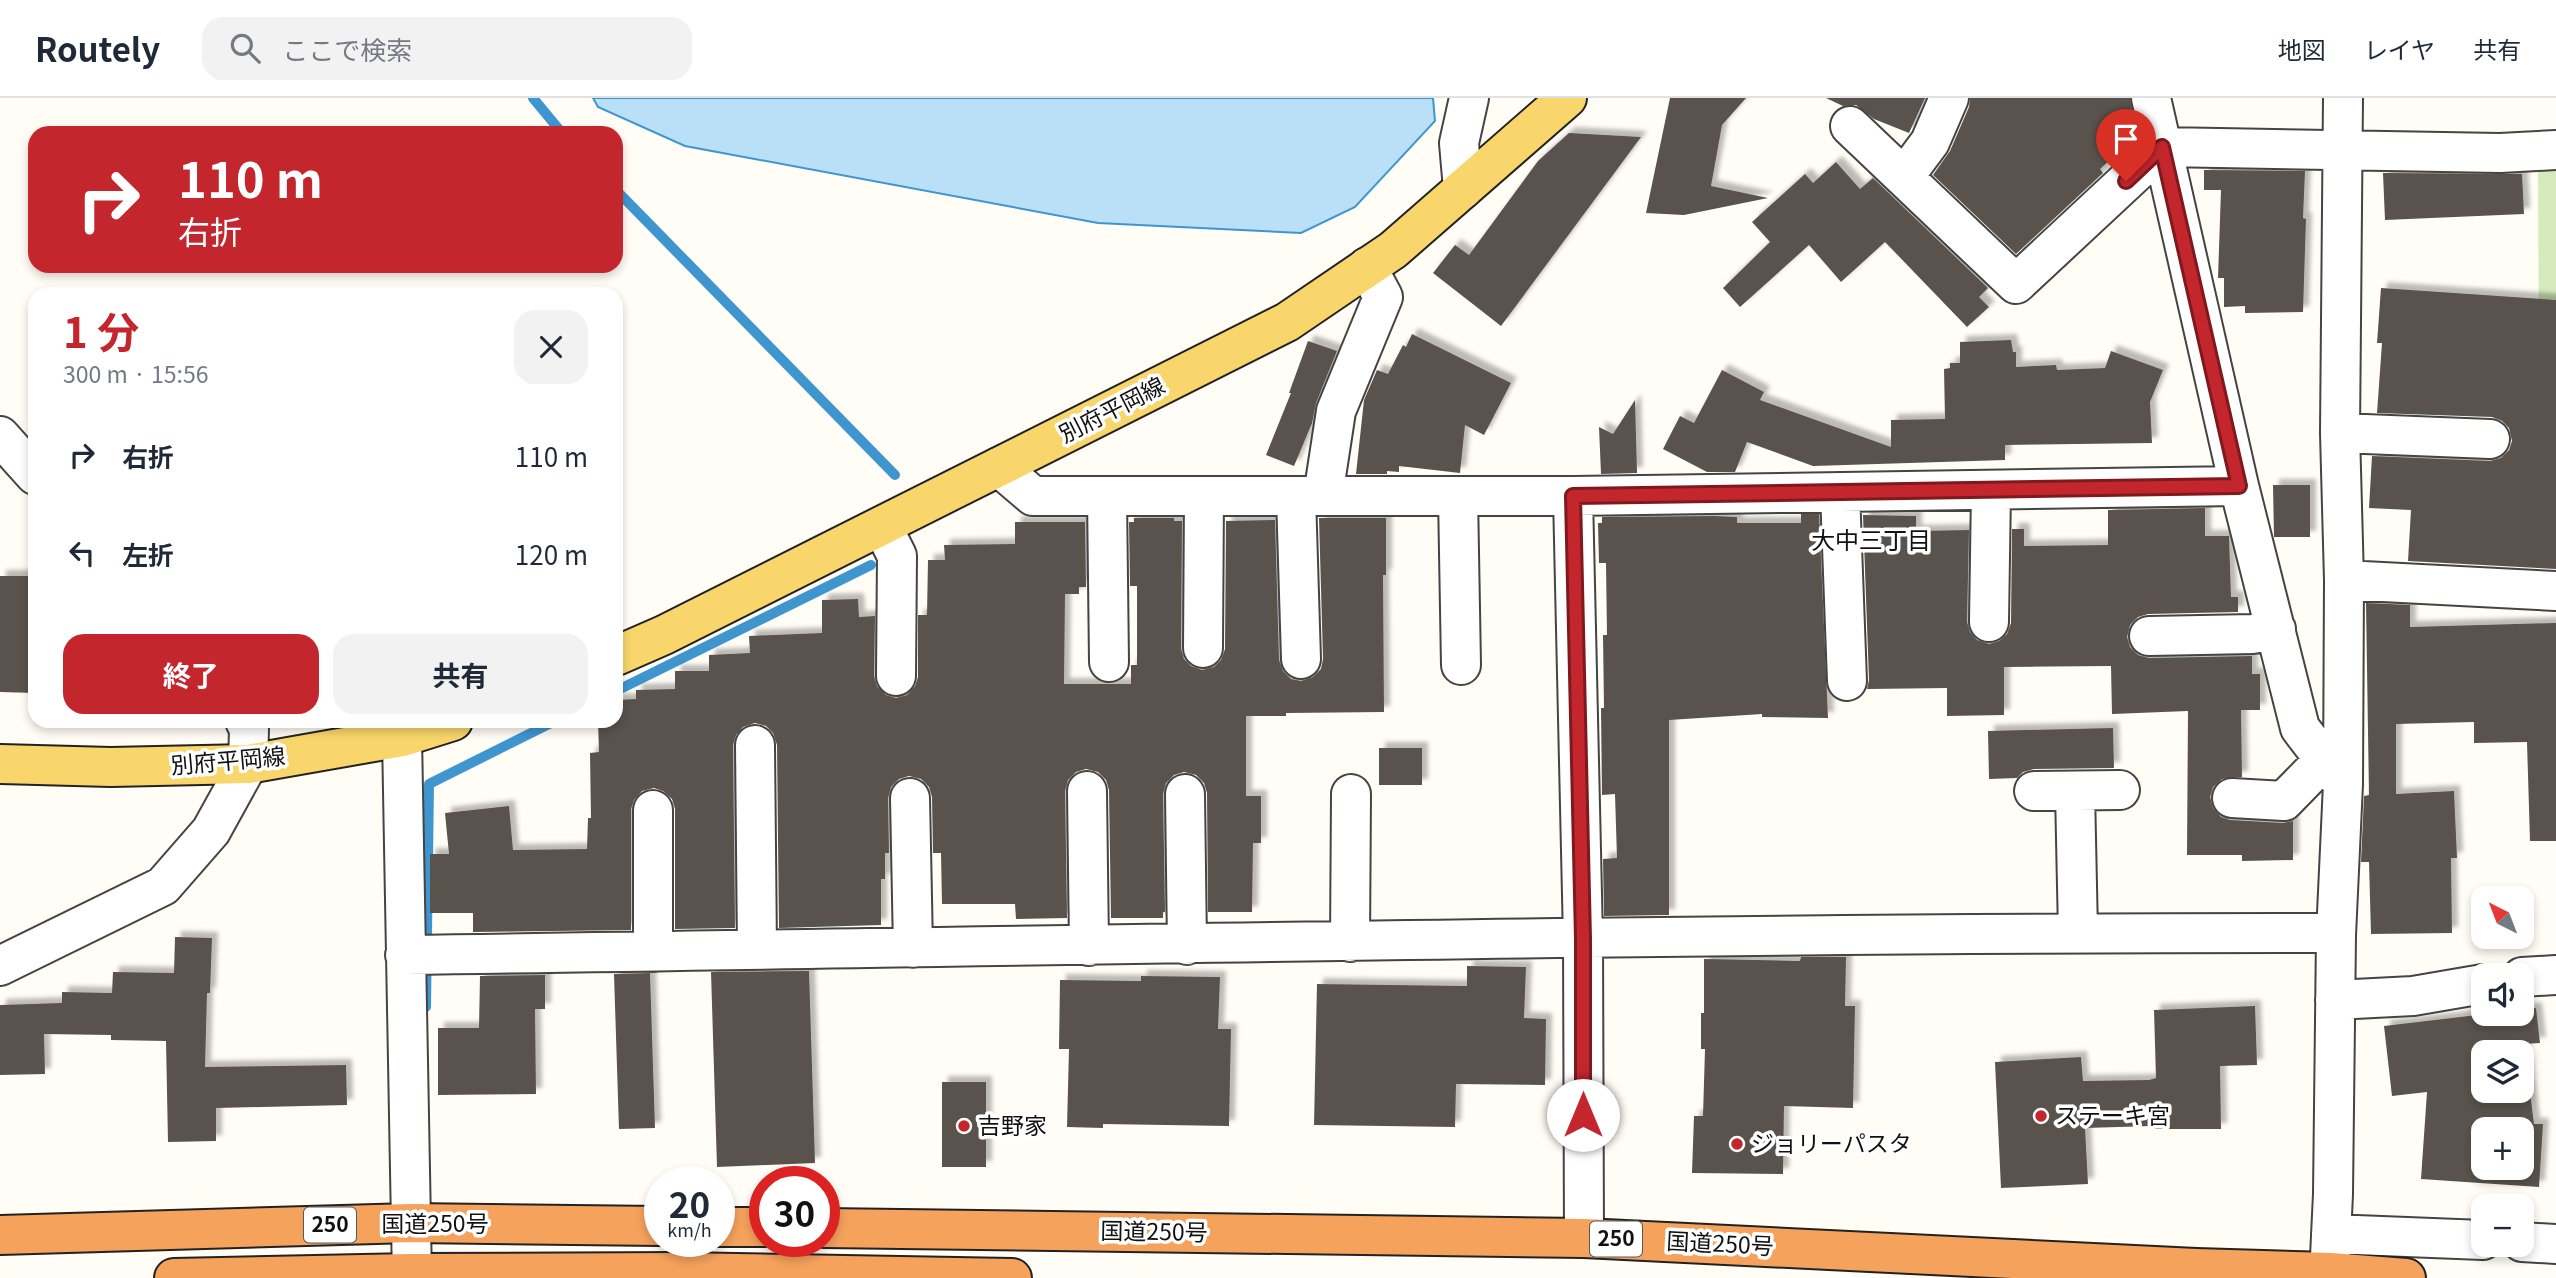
<!DOCTYPE html>
<html lang="ja">
<meta charset="utf-8">
<style>
:root{--surface:#fff;--page:#f2f2f3;--text:#1f2937;--muted:#747a83;--line:#e0e1e3;--accent:#c4262e}
body{margin:0;font-family:Georgia,"Noto Sans JP",serif;background:var(--page);color:var(--text);height:100vh;display:flex;flex-direction:column;font-size:26px;white-space:nowrap}
*{box-sizing:border-box;margin:0}
p{font-size:23px;color:var(--muted)}
.icon{flex:none;width:38px;height:38px;fill:none;stroke:currentColor;stroke-width:2;stroke-linecap:round;stroke-linejoin:round}
.map{position:relative;flex:1;overflow:hidden}
.drawer{position:absolute;left:28px;top:189px;width:595px;height:441px;display:flex;flex-direction:column;background:var(--surface);border-radius:21px;box-shadow:0 4px 10px #0003}
.drawer>*{flex:none}
.guide{position:absolute;left:28px;top:28px;width:595px;height:147px;border-radius:21px;box-shadow:0 4px 10px #0003;background:#c4262e;color:#fff;overflow:hidden}
.needle{width:46px;rotate:318deg}
.controls{position:absolute;left:2471px;top:788px;display:grid;gap:14px}
.controls a{display:grid;place-items:center;width:63px;height:63px;border-radius:14px;background:var(--surface);box-shadow:0 4px 10px #0003;font-size:35px}
.speed{position:absolute;left:644px;top:1068px;display:flex;gap:14px;font-size:35px;font-weight:700;text-align:center}
.speed>*{display:grid;place-content:center;width:91px;height:91px;border-radius:50%;background:var(--surface);box-shadow:0 4px 10px #0003;line-height:1}
.speed small{font-size:18px;font-weight:400}
.speed .limit{border:10px solid #d22;background:#fff;color:#111}
.pin{position:absolute;display:grid;place-items:center;width:60px;height:60px;color:#fff;margin:-72px -30px;border-radius:50% 50% 50% 0;rotate:-45deg;box-shadow:0 0 7px #0007}
.pin .icon{rotate:45deg}
.me{position:absolute;width:77px;margin:-38px;rotate:0deg;stroke-linejoin:round;filter:drop-shadow(0 0 5px #0008)}
.turn{display:flex;align-items:center;gap:24px;height:147px;padding:0 35px;font-size:32px}
.turn .icon{width:91px;height:91px;stroke-width:2.5}
.turn b{display:block;font-size:49px;line-height:60px}
.round{display:grid;place-items:center;flex:none;width:74px;height:74px;border-radius:21px;background:var(--page)}
.head{display:flex;align-items:center;justify-content:space-between;height:119px;padding:0 35px}
h1{font-size:42px;font-weight:700;line-height:52px;color:var(--accent)}
.cta{display:flex;gap:14px;margin-top:auto;padding:14px 35px}
.cta a{flex:1;height:80px;border-radius:21px;background:var(--accent);color:#fff;font-size:28px;font-weight:700;line-height:80px;text-align:center}
.cta a+a{background:var(--page);color:var(--text)}
ul{padding:0;list-style:none}
li{display:flex;align-items:center;gap:21px;height:98px;padding:0 35px}
li div{flex:1}
li b{display:block;font-size:26px}
li em{font-style:normal}
header{display:flex;align-items:center;gap:42px;box-sizing:border-box;height:98px;padding:0 35px;background:var(--surface);border-bottom:2px solid var(--line)}
header strong{font-size:33px}
nav{display:flex;gap:38px;margin-inline-start:auto;font-size:24px}
.search{width:490px;height:63px;background:var(--page);display:flex;align-items:center;gap:18px;box-sizing:border-box;padding:0 24px;border-radius:21px;color:var(--muted);font-size:26px}
.map>svg:first-child{display:block}
.green{fill:#d5ebbd}
.water{fill:#b9e0f7;stroke:#3f96cf;stroke-width:2}
.lines{fill:none;stroke-linecap:round;stroke-linejoin:round}
.stream{stroke:#3f96cf;stroke-width:10}
.building{fill:#5a524d;fill-rule:evenodd;filter:url(#shadow)}
.minor-casing{stroke:#444;stroke-width:42}
.major-casing{stroke:#222;stroke-width:42}
.highway-casing{stroke:#222;stroke-width:42}
.minor{stroke:#fff;stroke-width:38}
.major{stroke:#f9d66b;stroke-width:38}
.highway{stroke:#f5a25d;stroke-width:38}
.route-casing{stroke:#7f191e;stroke-width:18}
.route{stroke:#c4262e;stroke-width:12}
.poi-dot{fill:#c4262e;stroke:#fff;stroke-width:2.5}
.labels{text-anchor:middle;stroke-width:7;stroke-linejoin:round;paint-order:stroke}
.shield{fill:#fff;stroke:#585858;stroke-width:2}
.shield-label{font-size:21px;font-weight:bold;fill:#111}
.street-label{font-size:23px;fill:#111;stroke:#fff}
.poi-label{font-size:23px;fill:#111;stroke:#fff;text-anchor:start}
.neighbourhood-label{font-size:24px;fill:#111;stroke:#fff}
</style>
<header>
<strong>Routely</strong>
<div class="search"><svg class="icon" aria-label="search" viewBox="0 0 24 24"><circle cx="10" cy="10" r="6"/><path d="M15 15l6 6"/></svg>ここで検索</div>
<nav><a>地図</a><a>レイヤ</a><a>共有</a></nav>
</header>
<div class="map">
<svg width="2556" height="1180" viewBox="0 0 2556 1180">
<defs>
<filter id="shadow"><feDropShadow dx="6" dy="-6" stdDeviation="2" flood-color="#0004"/></filter>
</defs>
<rect width="100%" height="100%" fill="#fffdf5"/>
<path class="green" d="M2538 70H2556V271L2539 270Z"/>
<path class="water" d="M593 0H1433L1435 23 1355 109 1301 135 1098 125 685 48 598 9Z"/>
<g class="lines">
<path class="stream" d="M533 0 562 35
M616 92 895 377
M616 593 871 467
M426 909 429 686 555 623"/>
</g>
<path class="building" d="M1670 0H1746L1722 27 1711 88 1768 100 1684 117 1646 115Z
M1826 0H1925L1909 35 1874 21 1856 7 1843 8Z
M1970 0H2130L2133 17 2120 29 2132 42 2100 71 2103 75 2016 156 1933 77 1950 53 1969 9Z
M1569 35 1641 39 1501 228 1433 175 1455 147 1469 157 1538 63Z
M1836 64 1860 91 1873 80 1988 190 1979 199 1989 209 1967 229 1885 144 1841 184 1809 147 1740 209 1723 190 1770 144 1752 124 1805 76 1813 85Z
M2204 72 2305 73 2303 120 2306 121 2303 214 2245 215V208L2224 209V180H2218L2221 92H2204Z
M2383 75 2522 76 2524 116 2385 122Z
M2381 190 2556 202V471L2408 463 2411 412 2369 410 2372 358 2490 363 2501 360 2509 352 2512 343 2509 330 2502 323 2492 319 2377 315 2382 245H2377Z
M1412 236 1511 285 1484 337 1465 327 1460 375 1399 368V374L1387 373V376H1356L1364 302 1377 272 1388 276 1403 247 1406 249Z
M2011 242 2013 254H2016V269L2056 267 2057 272 2105 270 2111 253 2163 272 2150 304 2152 345 2005 347V362L1813 368 1747 344 1735 374H1707L1663 351 1680 318 1694 325 1722 272 1764 294 1760 302 1891 349V322L1945 321 1944 271 1950 270V265H1960V244Z
M1308 243 1337 253 1316 305 1312 325 1294 368 1266 357 1291 295H1289Z
M1635 302 1637 375 1601 376 1599 329 1613 336Z
M2273 387H2310V439H2274Z
M2205 410V438H2229L2231 499H2238V514L2148 516 2138 519 2130 527 2127 539 2130 549 2138 557 2149 560 2252 558V576H2260V612H2241L2242 679 2222 681 2213 689 2210 699 2213 710 2221 719 2230 722 2283 725 2293 723V762L2242 763V757H2187L2188 613 2112 616 2111 568 2004 569V617L1947 618V590L1867 591 1869 582 1863 417 1916 418V433L1969 432 1967 524 1970 534 1977 542 1989 546 1999 543 2007 536 2011 525 2012 431H2024V448L2108 447V412Z
M1801 416H1819L1828 620 1762 619V616L1669 622V817L1604 818 1603 761 1617 760 1615 696 1602 697 1601 610H1604L1603 537H1607L1606 465H1599L1598 425H1602V419L1715 418 1737 419V425H1801Z
M1134 420H1174V423H1182L1181 551 1184 561 1191 568 1202 572 1214 569 1221 562 1225 551 1226 423 1275 422 1279 562 1283 573 1291 581 1301 583 1313 579 1321 571 1323 561 1319 420H1386V477H1383L1384 614 1286 615V618H1246V698H1261V745H1253L1252 814H1208L1207 695 1204 685 1196 677 1184 674 1174 677 1166 685 1163 696 1165 814H1163V820H1111L1109 692 1106 682 1098 674 1086 671 1076 674 1068 682 1065 693 1067 820 1016 821 1015 806H942L941 755H933L932 699 929 689 921 681 909 678 899 681 891 689 888 700 889 755H885V781H881V827L779 830 777 647 773 635 766 628 755 625 743 629 736 637 733 647 735 830 675 831V711L672 701 663 693 654 690 642 693 634 702 631 711V832L473 834V815H430V756H449L445 715 509 708 513 752 587 751 588 720H591L590 655 599 654 598 623H616V602L636 601V592L675 591V573H709V557L750 555 749 538 822 535V502L858 501 859 519 875 518 874 578 877 588 886 597 896 600 907 597 915 588 918 579V517H927L928 462H945L944 447 1015 446V424H1085L1086 489H1079V496H1065L1064 586H1131V567H1137V488H1130L1129 424H1134Z
M0 478H35V595L0 594Z
M2366 505 2410 507V529L2556 525V743H2530L2527 644 2474 645V624L2396 626V696L2454 693 2457 760H2451L2452 835 2371 836 2369 764H2361L2364 698 2369 697Z
M2113 630 2114 670 2034 671 2023 674 2017 680 1989 681 1988 633Z
M1379 650H1422V687H1379Z
M175 839 212 840 210 895H207L205 969 346 967 347 1007 216 1010V1043L168 1044 166 943 111 942V937L44 936 45 976 0 977V907L62 905V894L112 895 113 874 174 875Z
M1801 859H1846L1845 908H1855L1853 1010 1784 1008 1783 1076 1692 1075 1694 1018H1703L1705 951H1701V915H1704V861L1800 863Z
M1467 868 1526 869 1524 920 1546 921 1545 987 1456 986 1455 1029 1314 1027 1317 886 1467 888Z
M809 873 815 1065 717 1069 711 874Z
M650 875 655 1030 619 1031 614 876Z
M545 877V911H535L536 996 438 997V930H479L480 878Z
M1141 878 1220 879 1218 931H1231L1229 1028 1103 1026V1030L1067 1029 1069 951H1059L1060 882 1141 883Z
M2255 908 2257 967 2220 968 2221 1031H2151V1028L2085 1030 2088 1086 2001 1090 1995 964 2081 959 2083 983 2149 982 2156 980 2154 912Z
M2536 910 2540 945 2524 946 2534 1026H2543L2539 1089 2421 1081 2427 994 2392 998 2384 928 2494 915H2522V912ZM2483 954H2522V992H2483ZM2483 1031H2522V1069H2483Z
M942 984H986V1069H942Z"/>
<g class="lines">
<defs>
<path id="minor" d="M2151 0 2239 388 2300 630 2343 686
M1850 28 2016 186 2163 49 2500 55 2556 52
M1904 79 1930 44 1949 0
M1463 91 1459 45 1469 0
M2340 335 2490 341
M0 338 35 377
M999 369 1033 398H1573L2239 388
M1840 394 1847 583
M1107 398 1109 564
M1296 398 1301 561
M1323 398 1336 313 1383 199 1367 169
M1458 398 1461 567
M1573 398 1583 841 1584 1140
M882 428 897 458 896 578
M2344 482 2556 493
M1989 524 1991 392
M2149 538 2253 536 2276 531
M1203 550 1204 398
M402 639 412 1180
M755 647 757 852
M1087 693 1089 848
M2034 693 2120 692
M2075 693 2078 835
M1185 696 1187 847
M910 700 913 850
M2232 700 2284 703 2324 662
M653 712V854
M1350 844 1351 696
M405 857C1043 848 1682 835 2320 835L2336 837
M0 868 163 788 211 733 248 666 249 631 245 623
M2522 879 2556 877
M2335 902 2413 898 2483 886
M2331 1136 2483 1142
M2522 1144 2556 1146
M2329 1180 2333 1096 2336 837 2343 686 2344 482 2340 335 2343 0"/>
<path id="major" d="M616 558 664 537 1287 224 1393 152 1567 0
M0 666 111 669 248 666 402 639 453 623"/>
<path id="highway" d="M719 1129H765
M824 1130 1584 1140 2196 1170 2330 1174 2406 1180
M0 1137 411 1125 660 1128
M174 1180 411 1175 682 1174 1012 1180"/>
</defs>
<use href="#minor" class="minor-casing"/>
<use href="#major" class="major-casing"/>
<use href="#highway" class="highway-casing"/>
<use href="#minor" class="minor"/>
<use href="#major" class="major"/>
<use href="#highway" class="highway"/>
</g>
<g class="lines">
<defs>
<path id="route" d="M1583 1017V841L1573 398 2239 388 2162 49 2126 83"/>
</defs>
<use href="#route" class="route-casing"/>
<use href="#route" class="route"/>
</g>
<g class="poi-dot">
<circle cx="2041" cy="1018" r="7"/>
<circle cx="964" cy="1028" r="7"/>
<circle cx="1737" cy="1046" r="7"/>
</g>
<g class="labels">
<g class="shield">
<rect x="304" y="1109.5" width="52" height="35" rx="5"/>
<rect x="1590" y="1123.5" width="52" height="35" rx="5"/>
</g>
<g class="shield-label">
<text x="330" y="1134">250</text>
<text x="1616" y="1148">250</text>
</g>
<g class="street-label">
<text transform="translate(1112 312) rotate(-27)" y="8">別府平岡線</text>
<text transform="translate(228 663) rotate(-5)" y="8">別府平岡線</text>
<text x="435" y="1134">国道250号</text>
<text transform="translate(1154 1134) rotate(1)" y="8">国道250号</text>
<text transform="translate(1720 1146) rotate(3)" y="8">国道250号</text>
</g>
<g class="poi-label">
<text x="2055" y="1026">ステーキ宮</text>
<text x="978" y="1036">吉野家</text>
<text x="1751" y="1054">ジョリーパスタ</text>
</g>
<g class="neighbourhood-label">
<text x="1871" y="451">大中三丁目</text>
</g>
</g>
</svg>
<div class="controls">
<a><svg class="needle" viewBox="-14 -14 28 28"><path d="M0-13l5 13h-10z" fill="#e53935"/><path d="M0 13l5-13h-10z" fill="#747a83"/></svg></a>
<a><svg class="icon" aria-label="sound" viewBox="0 0 24 24"><path d="M4 9h4l5-4v14l-5-4H4zM17 9q2 3 0 6"/></svg></a>
<a><svg class="icon" aria-label="layers" viewBox="0 0 24 24"><path d="M12 4l9 5-9 5-9-5zM3 14l9 5 9-5"/></svg></a>
<a>+</a>
<a>−</a>
</div>
<div class="speed"><div>20<small>km/h</small></div><div class="limit">30</div></div>
<div class="pin" style="left:2126px;top:83px;background:#d93025"><svg class="icon" aria-label="arrive" viewBox="0 0 24 24"><path d="M6 21V4h12l-3 4 3 4H6"/></svg></div>
<svg class="me" style="left:1583px;top:1017px" viewBox="-20 -20 40 40"><circle r="19" fill="#fff"/><path d="M0-13L10 11 0 6-10 11z" fill="#c4262e"/></svg>
<div class="guide">
<div class="turn"><svg class="icon" aria-label="right" viewBox="0 0 24 24"><path d="M7 20v-9h11M14 6l5 5-5 5"/></svg><div><b>110 m</b>右折</div></div>
</div>
<section class="drawer">
<div class="head"><div><h1>1 分</h1><p>300 m · 15:56</p></div><a class="round"><svg class="icon" aria-label="close" viewBox="0 0 24 24"><path d="M6 6l12 12M18 6L6 18"/></svg></a></div>
<ul>
<li><svg class="icon" aria-label="right" viewBox="0 0 24 24"><path d="M7 20v-9h11M14 6l5 5-5 5"/></svg><div><b>右折</b></div><em>110 m</em></li>
<li><svg class="icon" aria-label="left" viewBox="0 0 24 24"><path d="M17 20v-9H6M10 6l-5 5 5 5"/></svg><div><b>左折</b></div><em>120 m</em></li>
</ul>
<div class="cta"><a>終了</a><a>共有</a></div>
</section>
</div>
